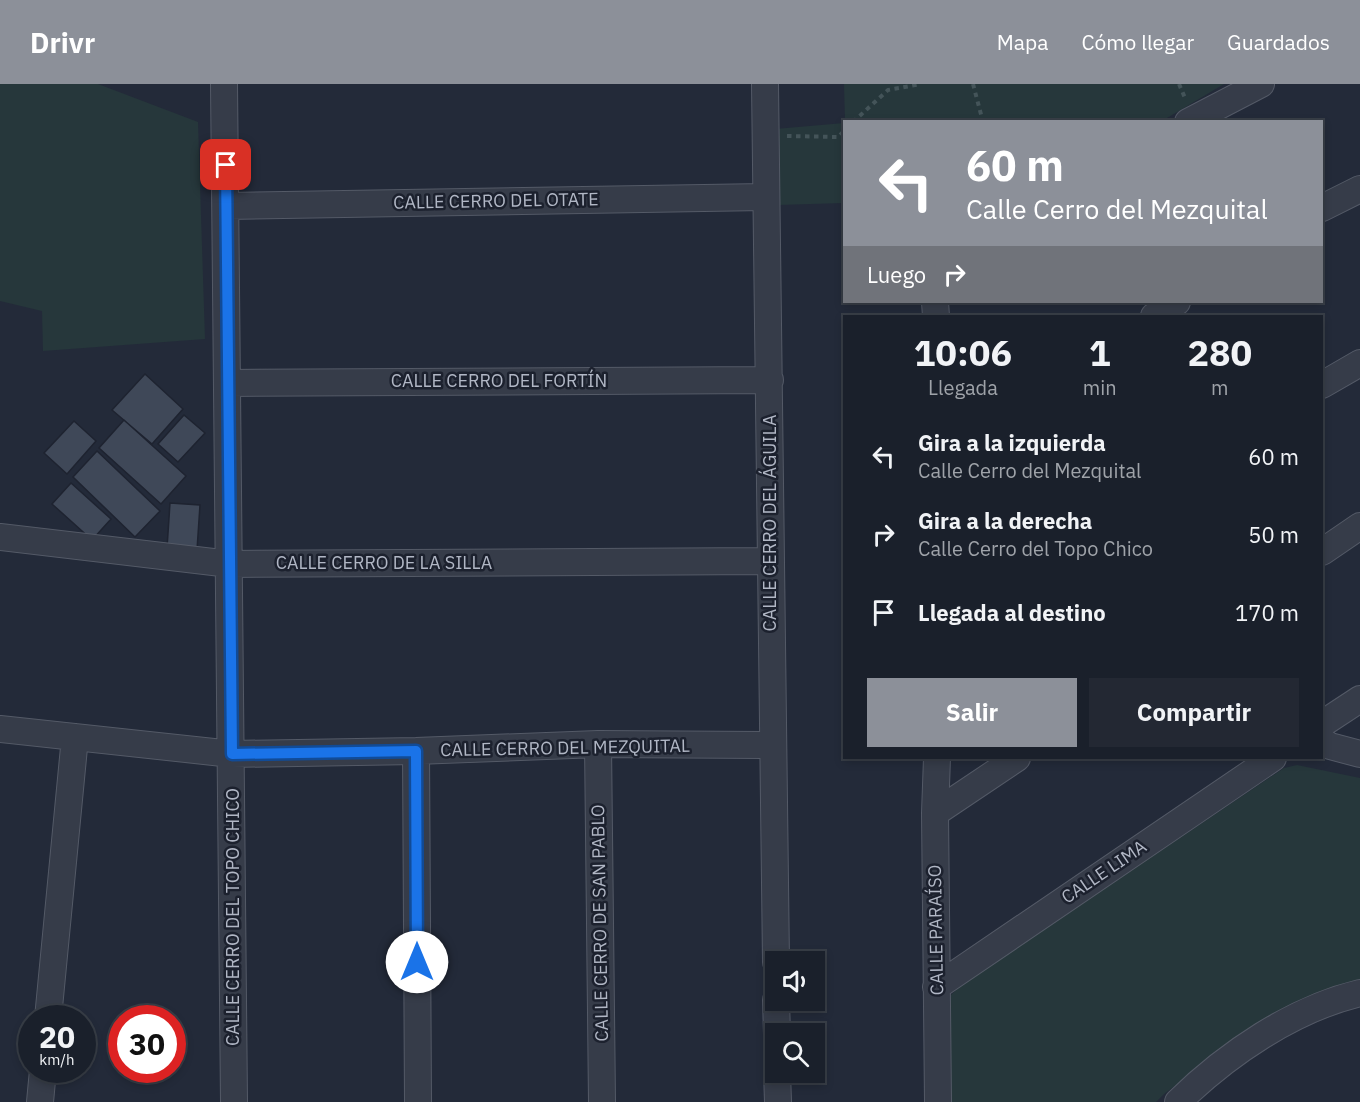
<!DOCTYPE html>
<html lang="es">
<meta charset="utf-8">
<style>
:root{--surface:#1a202b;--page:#232833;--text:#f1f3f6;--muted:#9fa3a9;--line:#383e47;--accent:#8c9099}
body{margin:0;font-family:"IBM Plex Sans",sans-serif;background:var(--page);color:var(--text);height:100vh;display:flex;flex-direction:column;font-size:22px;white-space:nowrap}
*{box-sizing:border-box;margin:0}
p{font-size:20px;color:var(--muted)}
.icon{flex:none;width:33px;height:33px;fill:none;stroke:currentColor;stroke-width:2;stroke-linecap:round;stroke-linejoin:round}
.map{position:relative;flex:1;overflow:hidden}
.panel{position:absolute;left:843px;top:231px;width:480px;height:444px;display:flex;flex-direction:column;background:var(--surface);border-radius:0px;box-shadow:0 3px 9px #0003,0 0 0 2px var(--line)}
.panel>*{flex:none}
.guide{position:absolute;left:843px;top:36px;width:480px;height:183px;border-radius:0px;box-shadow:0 3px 9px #0003,0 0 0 2px var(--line);background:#8c9099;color:#fff;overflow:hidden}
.tools{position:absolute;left:765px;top:867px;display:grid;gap:12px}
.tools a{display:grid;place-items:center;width:60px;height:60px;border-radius:0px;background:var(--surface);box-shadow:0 3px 9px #0003,0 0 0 2px var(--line);font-size:30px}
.speed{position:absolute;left:18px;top:921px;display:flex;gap:12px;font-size:30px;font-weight:700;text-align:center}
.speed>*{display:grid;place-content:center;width:78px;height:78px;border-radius:50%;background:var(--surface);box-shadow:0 3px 9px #0003,0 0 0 2px var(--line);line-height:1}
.speed small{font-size:15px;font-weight:400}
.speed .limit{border:9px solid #d22;background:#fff;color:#111}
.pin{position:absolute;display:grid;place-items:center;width:51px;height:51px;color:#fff;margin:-26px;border-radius:12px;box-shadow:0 3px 9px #0006}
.me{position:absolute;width:66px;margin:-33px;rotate:0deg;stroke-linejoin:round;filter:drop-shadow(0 0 4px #0008)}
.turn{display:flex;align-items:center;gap:21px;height:126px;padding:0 24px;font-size:27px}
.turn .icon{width:78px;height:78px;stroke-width:2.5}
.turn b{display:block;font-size:42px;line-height:51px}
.then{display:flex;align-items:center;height:57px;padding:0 24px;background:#0003;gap:12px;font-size:22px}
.eta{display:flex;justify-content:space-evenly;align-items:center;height:102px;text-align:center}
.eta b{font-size:36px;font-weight:700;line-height:42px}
.primary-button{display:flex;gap:12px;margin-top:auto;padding:12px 24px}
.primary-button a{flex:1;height:69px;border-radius:0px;background:var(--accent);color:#fff;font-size:24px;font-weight:700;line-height:69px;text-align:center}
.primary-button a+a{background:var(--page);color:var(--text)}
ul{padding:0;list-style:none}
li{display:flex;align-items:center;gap:18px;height:78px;padding:0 24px}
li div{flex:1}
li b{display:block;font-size:22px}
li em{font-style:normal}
header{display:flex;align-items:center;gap:36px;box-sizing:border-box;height:84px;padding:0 30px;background:var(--accent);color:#fff}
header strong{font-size:28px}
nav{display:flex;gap:33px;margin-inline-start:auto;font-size:21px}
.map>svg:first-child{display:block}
.green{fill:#26373b}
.building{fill:#3f4858;stroke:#1e2330;stroke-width:1.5}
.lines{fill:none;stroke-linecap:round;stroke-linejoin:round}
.minor-casing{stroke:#545a67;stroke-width:28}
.path{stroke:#445459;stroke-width:4;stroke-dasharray:4.5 4.5;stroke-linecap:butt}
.minor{stroke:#363c49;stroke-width:26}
.route-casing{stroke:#114b97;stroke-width:15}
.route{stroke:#1a73e8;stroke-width:10}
.labels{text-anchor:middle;stroke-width:5;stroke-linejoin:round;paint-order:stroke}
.street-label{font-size:18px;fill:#b1b7c5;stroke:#1c212e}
</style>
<header>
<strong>Drivr</strong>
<nav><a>Mapa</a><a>Cómo llegar</a><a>Guardados</a></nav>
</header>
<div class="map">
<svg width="1360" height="1018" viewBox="0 0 1360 1018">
<rect width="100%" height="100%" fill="#232a39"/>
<path class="green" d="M0 0H98L198 38 205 255 43 267 42 227 0 217Z
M844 0H1224L1162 37H845Z
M844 39V119L778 121 775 45Z
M1297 681 1360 694V904L1241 953 1164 1010 1156 1018H950L948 930 951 911 960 902 1284 684Z"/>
<path class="building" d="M145 290 183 325 152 360 112 326Z
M184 331 205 349 178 378 158 360Z
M124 336 186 392 161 420 99 364Z
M74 337 96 357 67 390 44 369Z
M97 367 160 427 135 453 73 393Z
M71 399 111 435 92 456 52 420Z
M170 419 200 421 197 466 167 464Z"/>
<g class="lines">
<defs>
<path id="minor" d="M224 0 234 1018
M765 0 776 878
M1188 38 1261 0
M226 122 766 113
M1322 124 1360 105
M935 218 936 232
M1154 232 1177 218
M229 299 770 296
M1322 301 1360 279
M0 453 230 480 770 477
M1322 468 1360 442
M1322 640 1360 615
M0 645 232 670 416 667 598 660 772 661
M1322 657 1330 662 1360 670
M598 660 602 1018
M416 667 418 1018
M937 674 935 729 938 1018
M935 729 1017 674
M936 903 1273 674
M776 916 777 950
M48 934 75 653
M777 988 778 1018
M40 1018 43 986
M1178 1018C1227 970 1293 925 1360 909"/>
</defs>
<use href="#minor" class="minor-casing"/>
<path class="path" d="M973 0 983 38
M1179 0 1185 14
M853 38 888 6 921 0
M787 52 838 53 844 47"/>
<use href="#minor" class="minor"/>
</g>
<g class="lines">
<defs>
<path id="route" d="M226 81 232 670 416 667 417 878"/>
</defs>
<use href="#route" class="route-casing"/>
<use href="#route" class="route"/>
</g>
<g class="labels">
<g class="street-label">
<text transform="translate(496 117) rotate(-1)" y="6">CALLE CERRO DEL OTATE</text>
<text x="499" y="303">CALLE CERRO DEL FORTÍN</text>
<text transform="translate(770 439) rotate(-90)" y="6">CALLE CERRO DEL ÁGUILA</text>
<text x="384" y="485">CALLE CERRO DE LA SILLA</text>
<text transform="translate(565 664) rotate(-1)" y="6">CALLE CERRO DEL MEZQUITAL</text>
<text transform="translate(1104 788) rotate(-34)" y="6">CALLE LIMA</text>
<text transform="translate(233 833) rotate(-90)" y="6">CALLE CERRO DEL TOPO CHICO</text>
<text transform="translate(600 839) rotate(-91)" y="6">CALLE CERRO DE SAN PABLO</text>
<text transform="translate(936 846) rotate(-91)" y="6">CALLE PARAÍSO</text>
</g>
</g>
</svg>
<div class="tools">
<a><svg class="icon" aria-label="sound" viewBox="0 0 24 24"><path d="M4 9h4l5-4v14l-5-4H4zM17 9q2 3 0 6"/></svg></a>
<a><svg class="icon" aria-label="search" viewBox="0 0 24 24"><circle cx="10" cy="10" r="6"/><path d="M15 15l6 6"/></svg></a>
</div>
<div class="speed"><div>20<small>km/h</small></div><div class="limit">30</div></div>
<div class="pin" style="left:226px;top:81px;background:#d93025"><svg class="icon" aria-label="arrive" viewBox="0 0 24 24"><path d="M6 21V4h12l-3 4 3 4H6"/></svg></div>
<svg class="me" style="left:417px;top:878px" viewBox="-20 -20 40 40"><circle r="19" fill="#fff"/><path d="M0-13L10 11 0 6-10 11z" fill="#1a73e8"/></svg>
<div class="guide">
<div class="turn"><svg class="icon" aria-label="left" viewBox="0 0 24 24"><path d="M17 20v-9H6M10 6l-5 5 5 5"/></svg><div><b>60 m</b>Calle Cerro del Mezquital</div></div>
<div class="then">Luego<svg class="icon" aria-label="right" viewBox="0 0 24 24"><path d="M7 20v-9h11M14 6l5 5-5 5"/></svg></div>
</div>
<section class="panel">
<div class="eta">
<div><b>10:06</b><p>Llegada</p></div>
<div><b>1</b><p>min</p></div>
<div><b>280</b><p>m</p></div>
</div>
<ul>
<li><svg class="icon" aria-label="left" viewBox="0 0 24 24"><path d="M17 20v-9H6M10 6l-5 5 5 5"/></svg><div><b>Gira a la izquierda</b><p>Calle Cerro del Mezquital</p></div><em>60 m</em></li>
<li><svg class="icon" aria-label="right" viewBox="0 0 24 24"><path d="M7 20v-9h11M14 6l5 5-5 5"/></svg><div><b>Gira a la derecha</b><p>Calle Cerro del Topo Chico</p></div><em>50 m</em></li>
<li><svg class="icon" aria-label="arrive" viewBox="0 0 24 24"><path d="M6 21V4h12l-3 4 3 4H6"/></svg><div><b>Llegada al destino</b></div><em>170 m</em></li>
</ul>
<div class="primary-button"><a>Salir</a><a>Compartir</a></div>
</section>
</div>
